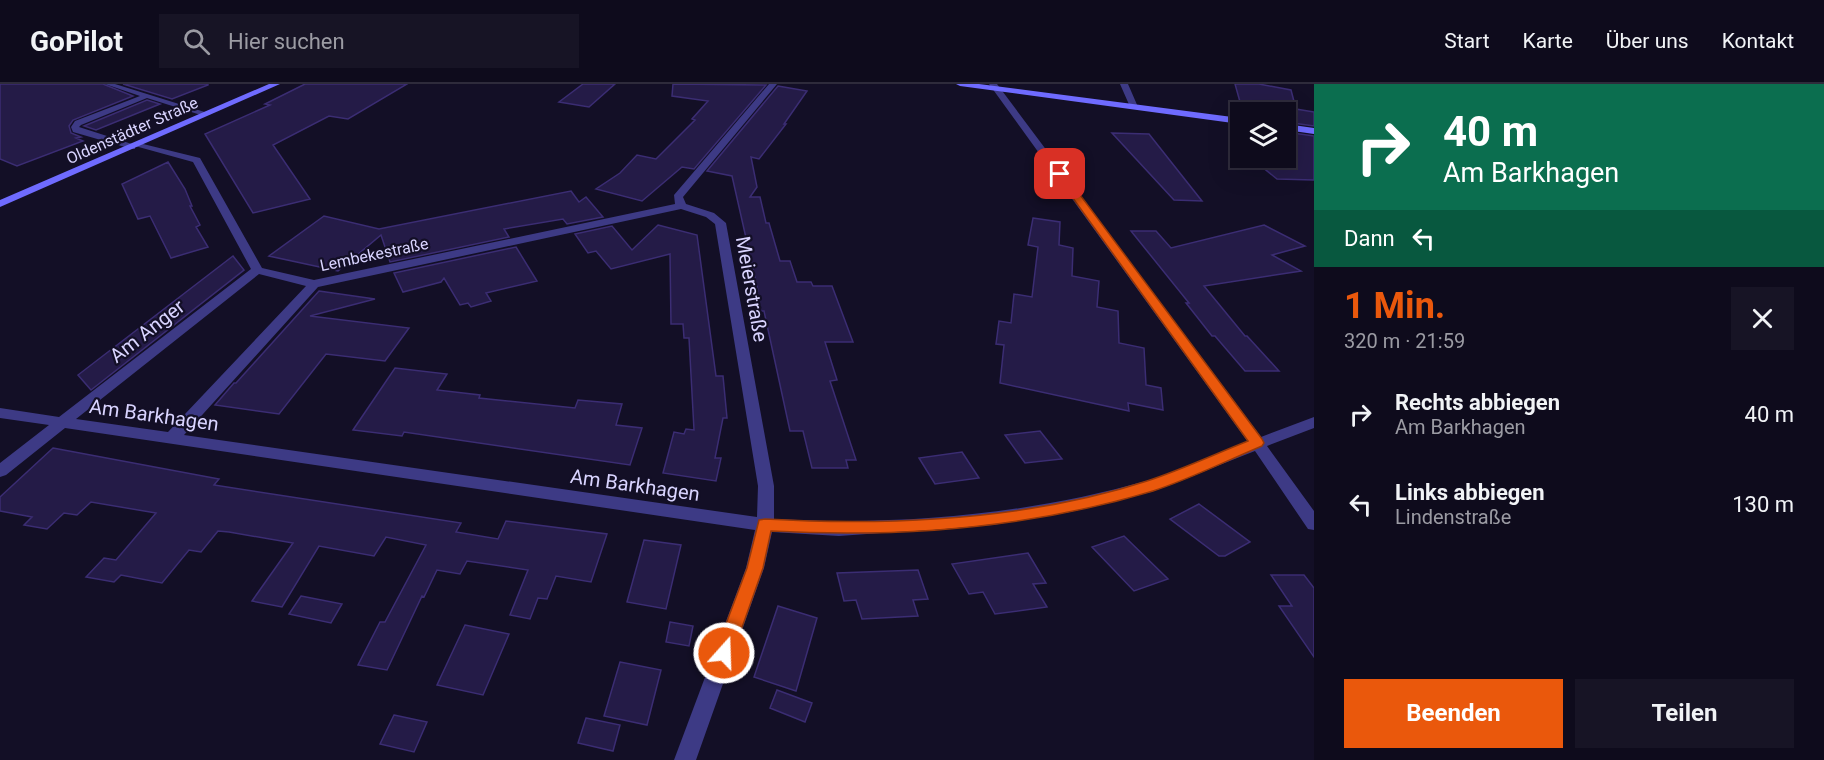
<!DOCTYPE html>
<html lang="de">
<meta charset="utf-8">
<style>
:root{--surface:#0e0b1c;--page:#171425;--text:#f1f3f6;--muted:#9b9ba3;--line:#2e2b3b;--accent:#ea580c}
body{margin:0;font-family:Roboto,sans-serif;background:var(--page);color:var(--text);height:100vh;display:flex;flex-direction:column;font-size:22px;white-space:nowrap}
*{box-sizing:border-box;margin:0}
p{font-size:20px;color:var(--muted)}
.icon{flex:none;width:33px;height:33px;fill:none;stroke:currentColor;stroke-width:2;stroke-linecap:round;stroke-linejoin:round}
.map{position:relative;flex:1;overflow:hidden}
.details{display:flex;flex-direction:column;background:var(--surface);width:510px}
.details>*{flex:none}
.hud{background:#0b6e4f;color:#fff;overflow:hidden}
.fabs{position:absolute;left:1230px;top:18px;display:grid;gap:12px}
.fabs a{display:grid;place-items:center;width:66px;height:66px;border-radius:0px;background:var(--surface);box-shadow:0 6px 24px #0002,0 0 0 2px var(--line);font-size:30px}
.pin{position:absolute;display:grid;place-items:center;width:51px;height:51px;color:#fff;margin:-26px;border-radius:12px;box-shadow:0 3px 9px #0006}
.me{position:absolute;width:66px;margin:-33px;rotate:20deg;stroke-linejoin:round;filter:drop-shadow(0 0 4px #0008)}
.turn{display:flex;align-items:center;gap:21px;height:126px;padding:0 30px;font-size:27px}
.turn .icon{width:78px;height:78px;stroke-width:2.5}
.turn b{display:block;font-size:42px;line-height:51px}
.then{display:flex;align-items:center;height:57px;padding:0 30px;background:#0003;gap:12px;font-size:22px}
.round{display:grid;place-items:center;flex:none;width:63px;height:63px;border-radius:0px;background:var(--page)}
.headline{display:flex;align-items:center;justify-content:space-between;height:102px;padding:0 30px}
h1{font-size:36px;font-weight:700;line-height:45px;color:var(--accent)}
.button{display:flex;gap:12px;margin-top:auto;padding:12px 30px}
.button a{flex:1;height:69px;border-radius:0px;background:var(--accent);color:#fff;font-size:24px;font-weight:700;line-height:69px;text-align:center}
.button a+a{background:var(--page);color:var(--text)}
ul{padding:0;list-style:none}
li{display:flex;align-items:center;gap:18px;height:90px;padding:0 30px}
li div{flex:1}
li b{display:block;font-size:22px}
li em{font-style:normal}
header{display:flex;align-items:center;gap:36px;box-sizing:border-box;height:84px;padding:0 30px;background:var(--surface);border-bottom:2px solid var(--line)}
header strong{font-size:28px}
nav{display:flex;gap:33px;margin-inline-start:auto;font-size:21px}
.search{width:420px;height:54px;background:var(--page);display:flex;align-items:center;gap:15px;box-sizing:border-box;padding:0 21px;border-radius:0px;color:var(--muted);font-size:22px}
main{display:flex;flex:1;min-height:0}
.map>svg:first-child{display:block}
.building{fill:#241b47;stroke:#3b2d73;stroke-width:1.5}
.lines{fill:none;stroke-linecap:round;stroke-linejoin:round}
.lane{fill:#3d3a85;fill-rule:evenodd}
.street{fill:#3d3a85;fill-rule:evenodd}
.secondary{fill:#6f6bff;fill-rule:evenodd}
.route{fill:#ea580c;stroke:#983908;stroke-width:1.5}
.labels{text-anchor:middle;stroke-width:4.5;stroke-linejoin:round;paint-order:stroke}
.far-street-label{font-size:16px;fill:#d9d4ff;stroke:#130f26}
.street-label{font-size:20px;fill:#d9d4ff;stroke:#130f26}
</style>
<header>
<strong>GoPilot</strong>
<div class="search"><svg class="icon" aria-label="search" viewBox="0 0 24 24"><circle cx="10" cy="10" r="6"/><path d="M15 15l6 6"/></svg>Hier suchen</div>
<nav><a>Start</a><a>Karte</a><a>Über uns</a><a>Kontakt</a></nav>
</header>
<main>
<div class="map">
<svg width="1314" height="676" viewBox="0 0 1314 676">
<rect width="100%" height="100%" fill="#130f26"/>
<path class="building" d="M0 0H103L133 12 73 36 69 42 71 49 81 53 76 54 83 57 17 82 0 75Z
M123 0H208V1L172 15Z
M305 0H407L348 35 329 32 273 61 310 115 253 129 205 50 270 21 265 20Z
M583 0H615L589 23 559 18Z
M673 0 766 1 694 85 682 83 642 117 596 105 620 89 637 71 656 75 695 36 692 35 708 17 672 12Z
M1235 0H1259L1291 6 1296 25 1314 28V42L1286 38V28H1262L1242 25Z
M778 2 807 7 784 40H786L759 75 751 73 757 103 750 113H760L766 139H769L780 177H790L797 198H811L813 202H832L853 258H825L837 296 830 297 856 376H846L848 384H812L803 347H790L764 227H758L755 207H758L732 92 707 87Z
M147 16 160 20 96 46 84 42Z
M1286 48 1314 52V96L1277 95 1251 74H1286Z
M1112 49 1149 50 1202 117 1174 116Z
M168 78 185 105 192 122H190L200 141 196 143 208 163 171 174 150 132 138 135 122 100Z
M571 107 579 118 586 113 603 133 567 140 563 135 504 145 509 153 390 178 381 151 338 187 269 172 324 132 379 145Z
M1033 134 1060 138 1059 161 1073 164 1072 192 1099 197 1097 223 1118 227 1119 259 1144 264 1146 301 1161 304 1163 326 1128 319 1129 327 1000 299 1004 261 996 260 999 237 1011 239 1014 210 1032 213 1038 163 1028 161Z
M658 141 697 151 716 292H723L727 334H723L715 374H721L716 397 663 389 674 348 684 350 686 345 694 346 689 254H684L683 240H671L670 170 611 185 596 167 588 169 575 150 612 142 632 166Z
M1264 141 1305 162 1272 171 1301 187 1204 202 1245 252H1247L1279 287H1245L1215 252H1212L1186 219H1189L1131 147H1156L1171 164Z
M516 163 537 197 486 209 491 217 471 223 468 219 460 221 444 194 441 198 403 208 394 189Z
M233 172 244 186 91 306 78 291Z
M319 207 375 215 310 232 409 244 385 277 326 270 279 330 215 321 234 299H236Z
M395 284 447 290 437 306 480 311 479 314 575 324 578 316 622 320 616 341 642 344 630 381 404 348 402 352 353 346Z
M1040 347 1062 375 1025 379 1005 351Z
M53 364 219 395 214 401 461 439 456 448 498 455 506 437 607 450 591 498 556 492 547 515 538 514 530 535 510 531 528 486 467 477 460 490 437 486 424 513 422 512 387 586 358 581 380 538H385L426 461 386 453 374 472 319 462 282 523 252 517 293 459 229 448 218 447 201 468 189 466 162 499 121 491 114 498 86 493 104 474 116 476 156 429 91 418 77 431 64 429 47 445 24 441 32 433 0 427V413Z
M962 368 979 394 935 400 919 374Z
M1199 420 1250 458 1225 472H1219L1170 435Z
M1124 452 1168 495 1134 507 1092 463Z
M644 456 681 461 666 525 627 518Z
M1028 469 1046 499 1033 500 1047 523 995 530 983 508 969 510 952 480Z
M918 486 928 515 913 516 918 532 862 535 856 516 844 517 837 489Z
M1271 491H1304L1314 504V573L1279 522H1292Z
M301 512 342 520 331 539 289 530Z
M778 522 817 534 796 607 754 593Z
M670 538 693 542 689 562 666 558Z
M465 541 509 550 483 611 437 601Z
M620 578 661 586 647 641 604 632Z
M777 606 812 619 805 638 770 624Z
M394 631 427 638 414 668 380 660Z
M586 634 620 641 613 667 578 659Z"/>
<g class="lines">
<path class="lane" d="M105 0H115L211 30 204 32 147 14 81 41 79 43 135 61V65H132L73 48 71 43 75 37 140 12Z"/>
<path class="street" d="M769 0H777L683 113 686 120 714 129 726 139 774 402V435C899 442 1025 431 1146 397 1180 388 1214 371 1248 358L989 0H997L1261 353 1314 333V344L1267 362 1314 427V446L1308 445 1255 367 1151 408 1070 428 993 441 839 452 772 448 764 484 696 676H674L746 484 755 446 65 344 6 391 0 393V379L49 341 0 334V324L59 333 251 185 193 78 135 62V58L200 74 262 184 314 196 675 120 674 111ZM681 125 706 133 715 140 758 402 757 433 184 351 318 203ZM259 190 306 202 168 348 76 335Z
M1120 0H1128L1138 23 1137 25H1131Z"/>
<path class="secondary" d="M269 0H280L0 123V116Z
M956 0H979L1240 34V40L960 2Z
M1286 40 1314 44V50L1286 46Z"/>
</g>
<path class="route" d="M1057 88H1063L1262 355 1264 359 1262 362C1226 377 1190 395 1153 407 1030 444 899 454 771 447L763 484 733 569 730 575 724 577 718 575 715 569 747 484 759 436 765 435C890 442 1027 436 1147 397 1181 386 1215 370 1248 357L1057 92Z"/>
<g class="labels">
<g class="far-street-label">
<text transform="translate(132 46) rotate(-24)" y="6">Oldenstädter Straße</text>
<text transform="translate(374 170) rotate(-12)" y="6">Lembekestraße</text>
</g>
<g class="street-label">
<text transform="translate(752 205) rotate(80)" y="7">Meierstraße</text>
<text transform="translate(147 247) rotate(-38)" y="7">Am Anger</text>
<text transform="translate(154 331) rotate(8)" y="7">Am Barkhagen</text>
<text transform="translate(635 401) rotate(8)" y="7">Am Barkhagen</text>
</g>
</g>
</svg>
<div class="fabs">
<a><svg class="icon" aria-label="layers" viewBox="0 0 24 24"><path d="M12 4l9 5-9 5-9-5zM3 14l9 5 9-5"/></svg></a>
</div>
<div class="pin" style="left:1060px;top:90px;background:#d93025"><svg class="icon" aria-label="arrive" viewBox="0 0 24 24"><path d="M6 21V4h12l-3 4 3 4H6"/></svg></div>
<svg class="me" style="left:724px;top:569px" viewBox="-20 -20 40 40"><circle r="17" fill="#ea580c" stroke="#fff" stroke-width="3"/><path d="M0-11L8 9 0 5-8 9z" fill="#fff"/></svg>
</div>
<section class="details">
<div class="hud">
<div class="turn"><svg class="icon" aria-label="right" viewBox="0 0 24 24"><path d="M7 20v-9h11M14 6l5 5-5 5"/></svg><div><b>40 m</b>Am Barkhagen</div></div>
<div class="then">Dann<svg class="icon" aria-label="left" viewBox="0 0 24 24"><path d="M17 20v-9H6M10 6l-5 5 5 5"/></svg></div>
</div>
<div class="headline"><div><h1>1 Min.</h1><p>320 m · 21:59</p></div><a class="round"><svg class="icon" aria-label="close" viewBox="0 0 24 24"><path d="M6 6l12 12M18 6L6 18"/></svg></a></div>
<ul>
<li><svg class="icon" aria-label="right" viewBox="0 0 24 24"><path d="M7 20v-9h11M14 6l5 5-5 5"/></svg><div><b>Rechts abbiegen</b><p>Am Barkhagen</p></div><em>40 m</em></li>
<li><svg class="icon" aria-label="left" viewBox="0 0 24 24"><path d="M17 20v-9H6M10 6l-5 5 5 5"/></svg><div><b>Links abbiegen</b><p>Lindenstraße</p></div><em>130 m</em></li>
</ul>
<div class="button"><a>Beenden</a><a>Teilen</a></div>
</section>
</main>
